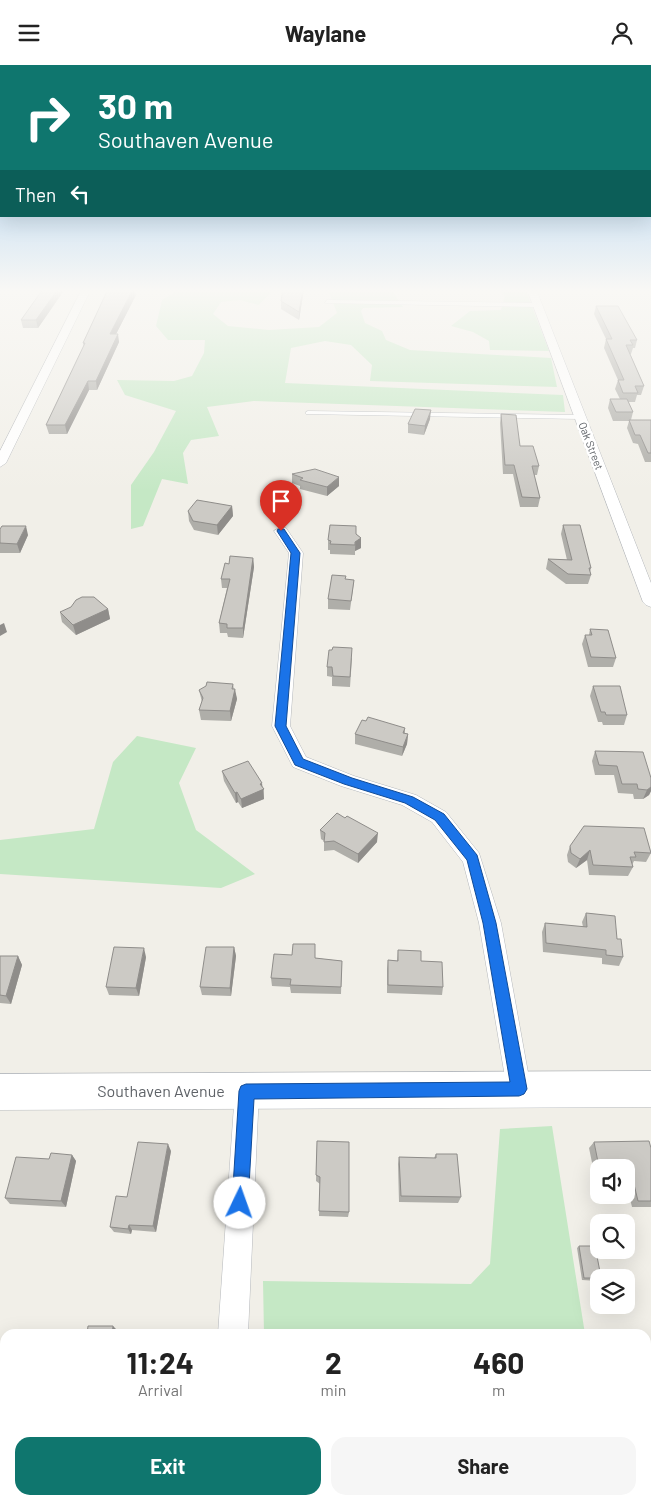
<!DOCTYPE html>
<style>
:root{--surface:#fff;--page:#f6f6f6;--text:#222;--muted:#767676;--accent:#0f766e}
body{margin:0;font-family:Barlow,sans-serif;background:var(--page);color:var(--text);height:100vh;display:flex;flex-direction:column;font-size:19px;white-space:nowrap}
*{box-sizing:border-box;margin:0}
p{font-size:16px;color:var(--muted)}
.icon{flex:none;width:28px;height:28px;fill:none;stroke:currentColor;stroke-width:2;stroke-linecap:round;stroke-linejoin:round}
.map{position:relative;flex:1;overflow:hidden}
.sheet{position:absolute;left:0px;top:1264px;width:651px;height:176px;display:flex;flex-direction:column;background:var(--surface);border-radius:15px 15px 0 0;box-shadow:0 5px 20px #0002}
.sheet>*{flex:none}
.guide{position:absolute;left:0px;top:0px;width:651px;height:152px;box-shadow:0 5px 20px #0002;background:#0f766e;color:#fff;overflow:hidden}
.controls{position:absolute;left:590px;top:1094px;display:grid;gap:10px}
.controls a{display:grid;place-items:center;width:45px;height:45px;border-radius:10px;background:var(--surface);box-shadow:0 5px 20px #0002;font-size:25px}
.pin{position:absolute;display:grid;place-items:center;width:42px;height:42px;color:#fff;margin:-51px -21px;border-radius:50% 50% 50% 0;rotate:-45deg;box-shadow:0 0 5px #0007}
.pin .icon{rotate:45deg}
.me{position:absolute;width:55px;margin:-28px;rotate:3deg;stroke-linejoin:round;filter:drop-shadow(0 0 4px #0008)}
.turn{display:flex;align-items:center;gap:18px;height:105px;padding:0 15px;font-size:22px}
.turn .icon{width:65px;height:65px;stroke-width:2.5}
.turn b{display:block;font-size:35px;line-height:42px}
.then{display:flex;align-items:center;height:48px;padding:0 15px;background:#0003;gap:10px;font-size:19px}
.eta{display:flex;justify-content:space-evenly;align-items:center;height:85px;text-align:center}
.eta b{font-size:30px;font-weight:700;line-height:35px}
.button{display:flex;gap:10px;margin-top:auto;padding:10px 15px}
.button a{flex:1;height:58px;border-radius:15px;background:var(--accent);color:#fff;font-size:20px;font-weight:700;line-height:58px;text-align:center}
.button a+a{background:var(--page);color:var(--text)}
header{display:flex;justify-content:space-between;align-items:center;height:65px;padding:0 15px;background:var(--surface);font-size:22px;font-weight:700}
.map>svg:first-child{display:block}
.green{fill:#c5e8c5}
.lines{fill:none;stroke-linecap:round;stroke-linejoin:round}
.lane-casing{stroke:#b5b8bc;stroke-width:1}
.street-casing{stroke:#b5b8bc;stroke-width:1}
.secondary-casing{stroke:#b6babf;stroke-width:1}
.lane{fill:#fff;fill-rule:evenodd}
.street{fill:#fff;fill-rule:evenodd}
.secondary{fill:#fff;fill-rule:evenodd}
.wall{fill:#afaea9}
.shaded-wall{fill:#8f8d8a}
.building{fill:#cccac5;stroke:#8f8d8a}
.route{fill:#1a73e8;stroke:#114b97}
.labels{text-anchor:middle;stroke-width:5;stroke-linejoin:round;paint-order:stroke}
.far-street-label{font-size:11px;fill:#5f6368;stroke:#fff}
.near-street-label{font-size:16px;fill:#5f6368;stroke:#fff}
</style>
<header><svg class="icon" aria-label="menu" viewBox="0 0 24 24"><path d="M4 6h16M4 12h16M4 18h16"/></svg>Waylane<svg class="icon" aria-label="person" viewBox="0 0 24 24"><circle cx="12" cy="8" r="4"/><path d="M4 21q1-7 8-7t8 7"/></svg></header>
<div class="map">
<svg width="651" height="1439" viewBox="0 0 651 1439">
<rect width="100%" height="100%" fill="#f1efe8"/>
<path class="green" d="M180 224H274L259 240 240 235 221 237 213 249 228 261 269 265 319 262 337 248 329 227 332 224H391L403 242 363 243 361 246 365 258 382 266 386 275 410 285 551 293 557 322 370 316 372 300 351 280 325 276 291 283 285 318 563 330 565 347 254 336 207 342 219 371 191 375 183 388 188 419 162 414 143 461 131 464V420L154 387 176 346 125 330 117 315 174 316 192 311 204 288 205 275H168L156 261 162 235Z
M498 224 526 226 549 286 490 285 489 276 473 267 451 261 470 246 501 245 505 231Z
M137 671 196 683 179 718 196 765 255 809 221 823 0 809V775L94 764 113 697Z
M552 1061 585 1269H264L263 1216 471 1219 490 1199 500 1064Z
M270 1435H611L612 1439H270Z"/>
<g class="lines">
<defs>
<path id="lane" d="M327 235 537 238 540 240 537 242 325 238Z
M308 346 580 350 583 352 580 354 306 349V347Z"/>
<path id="street" d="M82 224H91L6 398 0 402V386Z
M527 224H536L651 518V542L646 540 643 537Z
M281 462 286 463 303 488 290 661 306 692 354 711 416 730 446 747 479 788 501 858 531 1024 528 1033 519 1036 510 1033 507 1024 479 858 463 797 432 757 402 740 341 721 293 702 272 661 289 488 274 466Z
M247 1014 256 1017 259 1026 248 1269H218L235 1026 238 1017Z
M207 1435H239V1439H207Z"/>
<path id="secondary" d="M651 1006V1042L0 1045V1009Z"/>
</defs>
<use href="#lane" class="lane-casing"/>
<use href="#street" class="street-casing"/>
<use href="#secondary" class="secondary-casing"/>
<use href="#lane" class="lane"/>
<use href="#street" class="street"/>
<use href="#secondary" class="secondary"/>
</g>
<path class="wall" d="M43 224H65L38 263H23L21 255Z
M108 224H135L136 230 116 269 119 277 97 325H89L67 369H49L46 360 84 282 83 278Z
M304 224 299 255 281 244V236Z
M596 241 637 275 635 283H633L631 289H630L644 321 641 330H637L635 337H628L633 347 631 355H651V397H645L638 379 633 378 627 363 629 356H613L608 343 610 334H620L615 324 618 315 604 283 606 274 594 249Z
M501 349 520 381 539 401 537 410H534L540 433 538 442H520L513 409H503L500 358Z
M430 354 424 370 408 368V359Z
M292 409 339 421 327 431 300 424V421L292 418Z
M232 441 233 451 218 470 194 465 189 456 188 446Z
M563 460 591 503 590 507 591 510 588 519H566L546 504 548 494 567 495 561 469Z
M356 461V469L361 473V483L355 486V490L330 489V485H328V475Z
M0 464 28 470 20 488H0Z
M253 493 254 502 243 573 228 572 227 568H220L219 558 227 523H222L221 514 229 499Z
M354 515 353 524 350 545 328 544V534Z
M108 544 110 554 76 570 62 557 60 547Z
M590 564 616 593 613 602H588L582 579 585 570H589Z
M352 593 350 622 332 621V612L327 611V602Z
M593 621 627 650 624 660H603L602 657H598L590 631Z
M234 624 237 634 231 656 201 655 199 645 202 637 199 625Z
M405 663V668L408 669 407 679 402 691 355 679V669Z
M595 686 651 713V726L649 730 643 734H634L633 729 618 728 614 710H595L592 696Z
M222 706 263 723 264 724V734L242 743 238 737 236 738 224 716Z
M320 765 377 777 358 798 334 785 324 786V776L321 774Z
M570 781 651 788 646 797 634 796 632 800 633 802 628 811 589 810 587 795 576 803 568 797 567 790Z
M586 848 617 874 623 892 619 901 602 899V893L543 887 542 867 545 858 583 862 582 857Z
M234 882 236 891 231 931 202 930 200 922Z
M398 885 421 896 443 922 442 930 387 928V904L388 895 397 896Z
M0 891H18L22 900 11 939 0 938Z
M146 892 139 931 109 930 106 922Z
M315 893 342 896 341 929 291 928 290 922 272 921 271 913Z
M317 1076 349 1147 348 1152 319 1151 320 1119 316 1116Z
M594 1077 651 1083V1142H632L626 1117V1102H599V1117H596L589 1083Z
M171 1086 156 1167 132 1165 131 1169 114 1167 110 1162 127 1132Z
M436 1089 461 1132 458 1138 399 1137 398 1099 399 1092 434 1093Z
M72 1090 76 1096 66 1142 10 1139 5 1133 49 1094Z
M579 1181 599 1212 598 1216 582 1215 577 1183Z"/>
<path class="shaded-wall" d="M58 224H65L38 263 36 255Z
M133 224H135L136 230 112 277 110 269Z
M303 224H304L299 255V247Z
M118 269 119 277 97 325 96 316Z
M88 316 89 325 67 369 65 360Z
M431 345 430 354 424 370 425 361Z
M339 412V421L327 431V422Z
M232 441 233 451 218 470 217 460Z
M26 461 28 470 20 488 17 479Z
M356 461V470L361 473V483L355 486Z
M253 493 254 502 243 573V563Z
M108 544 110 554 76 570 73 560Z
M4 558 7 567 0 571V560Z
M233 619 234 628 235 624 237 634 231 656 230 646Z
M408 669 407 679 402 691 403 682Z
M262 718 264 734 242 743 241 734Z
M651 722V726L649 730 643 734 647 725Z
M237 727 238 737 236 738 235 728Z
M378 768 377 777 358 798V789Z
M590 785 587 795 576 803 580 794Z
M234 882 236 891 231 931 230 923Z
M144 883 146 892 139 931 136 923Z
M18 891 22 900 11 939 6 931Z
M168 1079 171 1086 156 1167 153 1161Z
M72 1090 76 1096 66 1142 61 1136Z
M129 1160 132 1165 131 1169 128 1164Z
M113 1261 117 1265V1269H112Z
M110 1435H115L114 1439H109Z"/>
<path class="building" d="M43 224H58L36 255H21Z
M108 224H133L110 269H118L96 316H88L65 360H46L85 278H83Z
M283 224H303L299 247 281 236Z
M596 241H618L637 275H630L633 280H626L644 321H635L638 328H623L618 315H624L606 274H612Z
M610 334H627L633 347H616Z
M415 344 431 345 425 361 408 359Z
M501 349 516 350 520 381H533L539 401H532L540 433 522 432 514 400H505Z
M629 355H651V388H648L640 370H635Z
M315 404 339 412 327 422 300 415 303 413 292 409Z
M197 435 232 441 217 460 193 456 188 446Z
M330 460 356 461V469L361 473 355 477V480L330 479 331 476 328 475Z
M563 460H580L591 503H589L591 510 568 509 548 494 572 495Z
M2 461H26L17 479 0 478V464Z
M230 491 253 493 243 563H227V559L219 558 230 514H221L225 498 229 499Z
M332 510 346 511 345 514 354 515 351 536 328 534Z
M82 532H94L108 544 73 560 60 547 71 542 76 535Z
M590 564 608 565 616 593 591 592 585 570H592Z
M333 582 352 583 350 612 333 611 332 602H327L329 585H332Z
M207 617 233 619 232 624H235L230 646 199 645 203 633 199 625 206 621Z
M593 621H620L627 650H606L605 647H601Z
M368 652 405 663 403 668 408 669 403 682 355 669 362 655 366 656Z
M595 686 643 687 651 713V722L647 725 638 724 637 719H622L617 701 599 700Z
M248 696 262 718 260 719 264 724 241 734 237 727 235 728 222 706Z
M337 748 345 753 347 751 378 768 358 789 334 776 324 777 325 768 320 765Z
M584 761 644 763 651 788 634 787 636 792H630L633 802 593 800 590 785 580 794 571 788 570 781Z
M586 848 615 851 617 874H621L623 892 606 890V885L546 878 545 858 587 862Z
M293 879H315V893L342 896 341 922 290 920 291 914 271 913 274 889 292 890Z
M114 882 144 883 136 923 106 922Z
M206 882H234L230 923 200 922Z
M398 885 421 886V896L442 897 443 922 388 920V895L398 896Z
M0 891H18L6 931 0 930Z
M317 1076 349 1077V1147L319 1146 320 1112 316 1110Z
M649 1076 651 1083V1136H638L632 1111H626V1102H599L594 1077Z
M138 1077 168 1079 153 1161 129 1160 128 1164 110 1162 116 1131 127 1132Z
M51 1088 72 1090 61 1136 5 1133 16 1092 49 1094Z
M436 1089H457L461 1132 401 1131 399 1092 436 1093Z
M579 1181H595L601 1212 599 1213H584Z
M88 1261H113L112 1269H87Z
M54 1435H110L109 1439H53Z"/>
<linearGradient id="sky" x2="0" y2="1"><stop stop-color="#8fc3f1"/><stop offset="0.53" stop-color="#f9f8f5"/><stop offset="1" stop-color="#f9f8f5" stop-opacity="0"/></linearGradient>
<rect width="651" height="426" fill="url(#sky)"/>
<path class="route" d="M278 464H284L300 488 286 661 303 694 352 713 413 732 444 749 477 790 496 858 527 1024 524 1029 519 1031 254 1034 248 1138 246 1144 240 1146 235 1144 232 1138 239 1026 241 1021 246 1019 510 1017 483 858 467 795 435 755 405 738 344 719 295 700 275 661 291 488 277 466Z"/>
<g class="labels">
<g class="far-street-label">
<text transform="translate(591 381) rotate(69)" y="4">Oak Street</text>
</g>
<g class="near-street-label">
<text x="161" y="1032">Southaven Avenue</text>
</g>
</g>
</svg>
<div class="controls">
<a><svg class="icon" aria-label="sound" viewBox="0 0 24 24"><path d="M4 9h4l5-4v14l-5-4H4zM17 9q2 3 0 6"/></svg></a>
<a><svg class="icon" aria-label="search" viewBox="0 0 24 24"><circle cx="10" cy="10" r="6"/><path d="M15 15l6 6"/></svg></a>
<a><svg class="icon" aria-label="layers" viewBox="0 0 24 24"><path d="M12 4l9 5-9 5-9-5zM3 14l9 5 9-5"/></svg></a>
</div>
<div class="pin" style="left:281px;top:466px;background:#d93025"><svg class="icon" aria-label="arrive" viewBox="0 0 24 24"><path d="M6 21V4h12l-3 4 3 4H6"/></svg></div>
<svg class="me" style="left:240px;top:1138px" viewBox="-20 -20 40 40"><circle r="19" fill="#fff"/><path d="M0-13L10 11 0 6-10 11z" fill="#1a73e8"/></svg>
<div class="guide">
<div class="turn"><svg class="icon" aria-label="right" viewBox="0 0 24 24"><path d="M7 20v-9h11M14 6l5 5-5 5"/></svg><div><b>30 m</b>Southaven Avenue</div></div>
<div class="then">Then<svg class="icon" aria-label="left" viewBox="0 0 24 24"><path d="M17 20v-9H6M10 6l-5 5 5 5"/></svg></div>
</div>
<section class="sheet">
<div class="eta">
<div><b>11:24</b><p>Arrival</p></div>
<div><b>2</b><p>min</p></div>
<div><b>460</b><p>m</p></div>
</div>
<div class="button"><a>Exit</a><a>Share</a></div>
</section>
</div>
